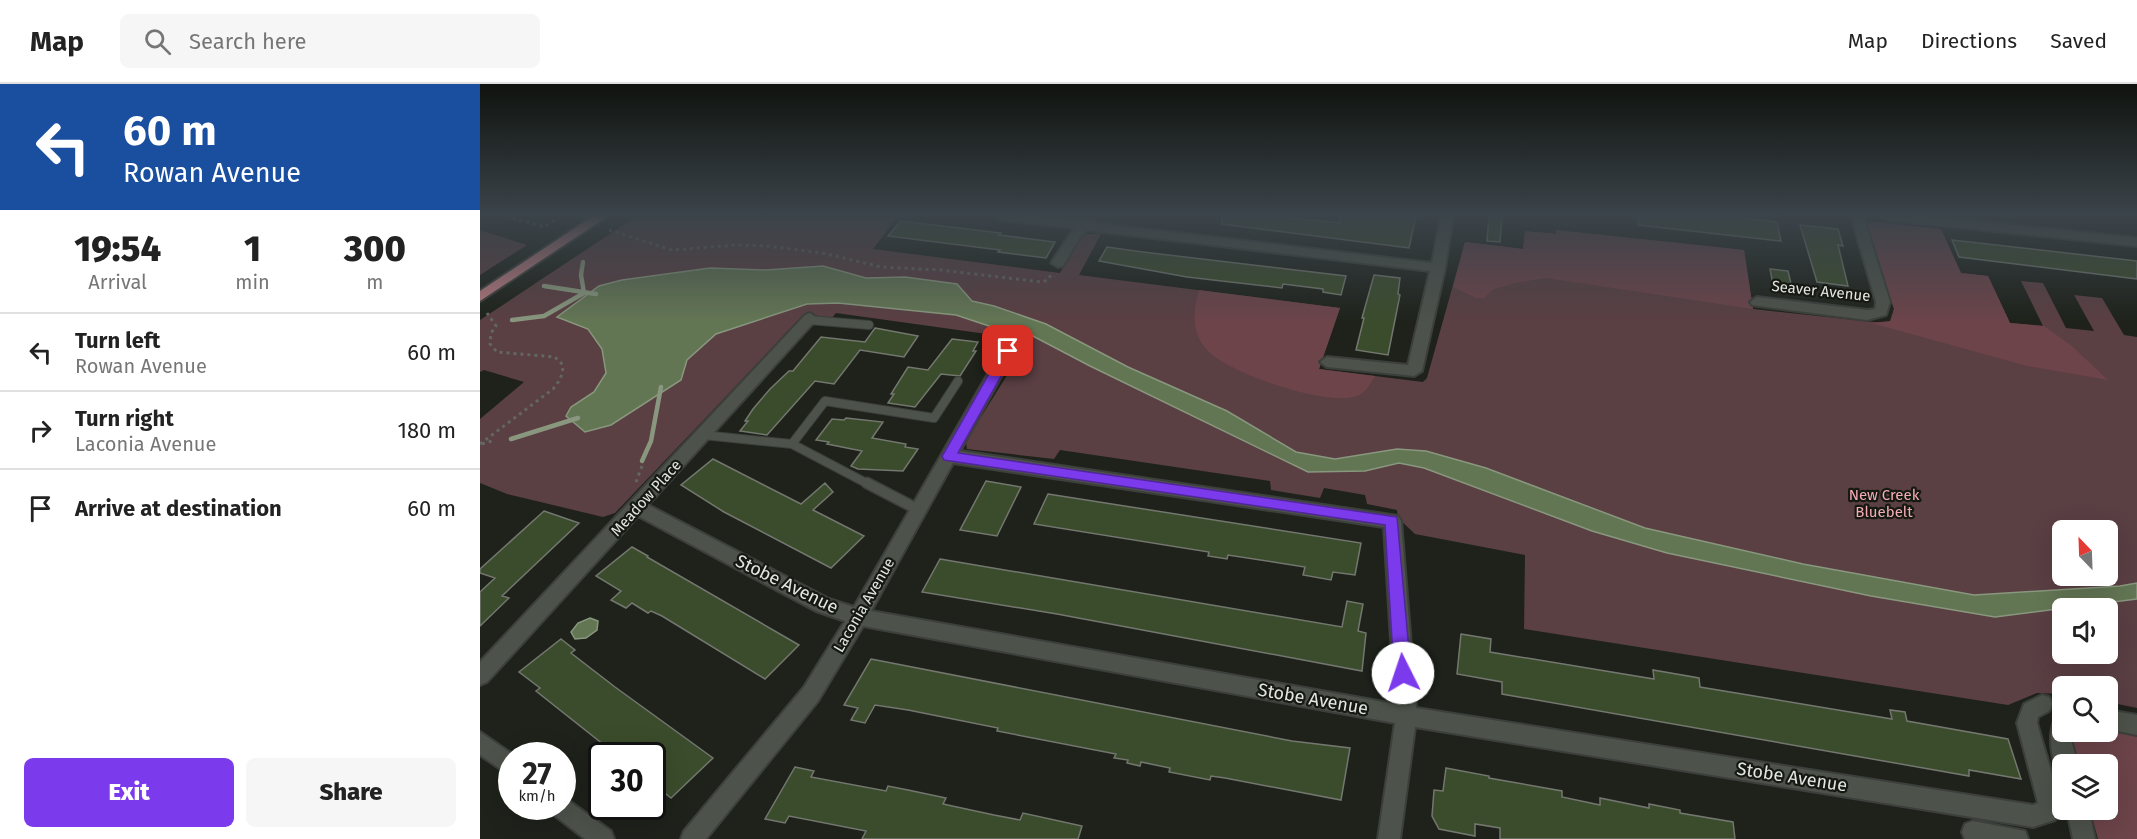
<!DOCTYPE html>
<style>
:root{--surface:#fff;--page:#f6f6f6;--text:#222;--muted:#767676;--line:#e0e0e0;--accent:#7c3aed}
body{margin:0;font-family:"Fira Sans",sans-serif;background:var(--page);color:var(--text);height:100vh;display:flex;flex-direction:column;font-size:22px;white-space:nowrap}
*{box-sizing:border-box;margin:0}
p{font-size:20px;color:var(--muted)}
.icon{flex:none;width:33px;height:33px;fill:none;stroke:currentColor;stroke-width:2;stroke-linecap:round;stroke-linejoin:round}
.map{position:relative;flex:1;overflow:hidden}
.panel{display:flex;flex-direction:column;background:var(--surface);width:480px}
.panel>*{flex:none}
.top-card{background:#1a4fa0;color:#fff;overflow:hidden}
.needle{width:39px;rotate:337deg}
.fabs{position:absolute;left:1572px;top:436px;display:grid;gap:12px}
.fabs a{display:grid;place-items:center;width:66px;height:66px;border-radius:9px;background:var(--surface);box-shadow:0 6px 24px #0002;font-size:30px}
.speed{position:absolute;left:18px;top:658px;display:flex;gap:12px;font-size:30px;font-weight:700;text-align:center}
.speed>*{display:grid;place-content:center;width:78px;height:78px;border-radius:50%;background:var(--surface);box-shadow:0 6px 24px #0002;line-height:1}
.speed small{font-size:15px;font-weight:400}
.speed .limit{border:3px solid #111;border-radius:9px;background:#fff;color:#111}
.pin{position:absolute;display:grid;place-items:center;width:51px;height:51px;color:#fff;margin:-26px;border-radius:12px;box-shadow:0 3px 9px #0006}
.me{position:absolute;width:66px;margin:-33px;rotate:356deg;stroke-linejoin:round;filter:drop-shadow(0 0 4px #0008)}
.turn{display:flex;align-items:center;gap:21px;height:126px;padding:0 24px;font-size:27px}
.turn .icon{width:78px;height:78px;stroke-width:2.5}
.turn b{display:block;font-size:42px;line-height:51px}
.eta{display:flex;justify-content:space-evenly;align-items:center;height:102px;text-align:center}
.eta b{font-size:36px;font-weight:800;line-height:42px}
.action{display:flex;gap:12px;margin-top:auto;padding:12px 24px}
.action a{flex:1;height:69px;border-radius:9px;background:var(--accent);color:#fff;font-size:24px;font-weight:800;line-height:69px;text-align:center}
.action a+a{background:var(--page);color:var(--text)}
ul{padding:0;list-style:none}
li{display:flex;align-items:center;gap:18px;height:78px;padding:0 24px;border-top:2px solid var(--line)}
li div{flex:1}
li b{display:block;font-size:22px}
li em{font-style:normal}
header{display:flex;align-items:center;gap:36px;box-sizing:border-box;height:84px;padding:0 30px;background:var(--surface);border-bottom:2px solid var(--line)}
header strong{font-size:28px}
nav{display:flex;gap:33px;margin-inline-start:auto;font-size:21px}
.search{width:420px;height:54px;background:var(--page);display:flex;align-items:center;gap:15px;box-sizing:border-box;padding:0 21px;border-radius:9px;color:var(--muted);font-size:22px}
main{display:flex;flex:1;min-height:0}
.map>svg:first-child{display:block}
.green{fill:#5a3f43;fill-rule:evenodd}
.forest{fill:#6c444a}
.water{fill:#637654;stroke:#89977e;stroke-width:1.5}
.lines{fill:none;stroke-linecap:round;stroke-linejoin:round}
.stream{stroke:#89977e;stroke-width:4.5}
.building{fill:#3b4c2c;stroke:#73776f;stroke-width:1.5}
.service-far1-casing{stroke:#3c3f3b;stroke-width:10}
.service-casing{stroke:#3c3f3b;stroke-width:13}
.minor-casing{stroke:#3c3f3b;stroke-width:4}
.primary-casing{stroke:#3c3f3b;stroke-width:4}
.path{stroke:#636761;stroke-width:3;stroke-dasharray:3 4;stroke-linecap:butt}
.service-far1{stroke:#4d524a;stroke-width:8}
.service{stroke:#4d524a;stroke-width:10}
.minor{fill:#4d524a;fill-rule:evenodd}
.primary{fill:#b4797f;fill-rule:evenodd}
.route{fill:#7c3aed;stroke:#51269a;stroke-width:1.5}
.labels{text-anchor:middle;stroke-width:4.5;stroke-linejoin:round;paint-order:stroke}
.street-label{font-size:15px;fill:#e2e5e1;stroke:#151912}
.park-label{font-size:15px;fill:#f3acb5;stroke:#151912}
.near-street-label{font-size:18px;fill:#e2e5e1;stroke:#151912}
</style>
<header>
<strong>Map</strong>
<div class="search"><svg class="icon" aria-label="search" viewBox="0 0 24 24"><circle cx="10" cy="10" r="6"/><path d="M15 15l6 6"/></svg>Search here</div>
<nav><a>Map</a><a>Directions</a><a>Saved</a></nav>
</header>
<main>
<section class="panel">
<div class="top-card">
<div class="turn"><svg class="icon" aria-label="left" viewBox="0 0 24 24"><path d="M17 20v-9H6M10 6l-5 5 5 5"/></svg><div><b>60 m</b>Rowan Avenue</div></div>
</div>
<div class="eta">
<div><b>19:54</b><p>Arrival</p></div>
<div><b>1</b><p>min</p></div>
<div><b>300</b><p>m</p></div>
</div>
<ul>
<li><svg class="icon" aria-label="left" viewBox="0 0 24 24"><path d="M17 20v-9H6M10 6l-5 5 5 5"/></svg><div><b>Turn left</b><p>Rowan Avenue</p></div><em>60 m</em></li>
<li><svg class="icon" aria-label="right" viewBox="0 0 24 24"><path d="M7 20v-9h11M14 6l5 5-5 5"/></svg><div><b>Turn right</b><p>Laconia Avenue</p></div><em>180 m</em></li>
<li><svg class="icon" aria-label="arrive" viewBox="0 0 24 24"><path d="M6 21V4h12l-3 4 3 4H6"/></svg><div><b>Arrive at destination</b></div><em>60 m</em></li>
</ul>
<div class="action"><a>Exit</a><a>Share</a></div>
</section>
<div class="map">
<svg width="1657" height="755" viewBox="0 0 1657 755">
<rect width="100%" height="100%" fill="#1e221b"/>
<path class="green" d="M157 132H418L393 165 580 189 602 150H621L599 191 860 224 839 285 943 298 947 294 985 158 1043 165 1045 147 1076 150V146L1264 166 1273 225 1403 239 1411 237 1414 225 1387 139 1398 138 1461 145 1481 189 1508 192 1530 239 1563 242 1541 197 1563 199 1586 244 1614 247 1594 211 1622 214 1644 251 1657 253V624L1628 618V603H1582V610L1557 609 1528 621 1044 545 1045 471 935 450 918 434 917 426 887 420 885 411 844 404 840 414 791 406 790 397 580 366 574 375 487 365 486 359 489 352 541 269 543 264 541 262 513 255 514 251 356 229 351 235 328 231 319 236 135 429 123 433 27 410 0 399V335L44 298 4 286 0 288V236ZM1582 447H1628V492H1582ZM1582 525H1628V570H1582Z
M0 146 47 161 0 191Z"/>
<path class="forest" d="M1393 138 1461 145 1481 189 1508 192 1530 239 1564 242 1592 262 1628 296 1547 282 1391 239 1410 237 1414 225 1387 141Z
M1076 146 1264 166 1273 225 1066 194 1035 199 1014 205 1004 214H996L973 203 985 158 1043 165 1045 147 1076 150Z
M719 206 860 224 839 285 895 292C891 299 886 309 877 312 848 323 747 289 727 266 711 249 713 226 719 206Z
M1628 643 1657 649V755H1618L1610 726H1628V681H1599L1591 651 1592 648H1628Z"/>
<path class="water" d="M343 182 386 194 425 193 477 200 492 217 514 222 566 240 648 283 747 327 816 368 855 375 917 365 946 367 1006 384 1165 444 1323 480 1494 511 1640 502 1657 499V515L1515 533 1391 512 1187 469 1112 447 944 384 919 379 885 387 828 388 610 282 549 250 509 242 476 231 358 219 327 220 236 250 207 276 201 296 131 341 105 348 86 332 91 323 114 308 126 289 122 265 108 245 77 233 119 202 142 196 230 184 286 186Z
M110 534 118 537 117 546 106 554 95 555 91 548 98 539Z"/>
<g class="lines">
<path class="stream" d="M64 202 116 210
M32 236 64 232 104 209 101 191 103 178
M31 355 98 334
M162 377 171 357 181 303"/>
</g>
<path class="building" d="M742 132H795L860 139V132H936L929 164 742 140Z
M1009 132H1022L1020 158 1007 157Z
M1159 132H1248L1297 138 1301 157 1158 141Z
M421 137 521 149 519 151 575 158 566 174 518 168 520 166 408 152Z
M1320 141 1358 145 1363 162 1358 161 1368 202 1337 198Z
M1472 156 1657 177V195L1479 173Z
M627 163 663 168 866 192 861 211 843 208V205L803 200 802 204 707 193 619 177Z
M1290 185 1308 187 1313 208 1294 206Z
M894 191 920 194 918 210 920 211 908 271 876 266 884 234H882Z
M395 244 438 252 424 273 380 266 354 300 335 297 287 351 260 347 268 337H265L273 325 290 305 309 287H313L341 253 385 258Z
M472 255 498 258 493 267H496L480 292 461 290 435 323 408 319 414 310H411L428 283 448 286Z
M366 334 403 338 392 354 426 360 425 363 438 365 423 387 378 385 371 382 382 367 347 360 349 358 336 356 352 335 364 336Z
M233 375 321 420 345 399 353 408 333 426 384 452 351 484 244 428 201 401Z
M506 397 541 403 517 452 480 446Z
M568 410 881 459 875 491 853 488 851 496 823 491 825 483 748 471 747 475 728 472 729 468 554 440Z
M64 427 99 439 22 512 29 514 0 542V508L15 494 0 489V485Z
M152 463 168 472 167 473 319 561 285 595 182 532 171 527 168 529 152 519 146 524 131 516 141 507 116 492Z
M460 475 862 543 867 517 883 520 878 547 886 549 882 587 577 530 442 508Z
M981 550 1011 555 1010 568 1174 595 1173 586 1219 594 1220 603 1412 635 1410 626 1425 628 1427 637 1528 655 1541 695 1489 686V692L1022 610V598L977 590Z
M81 555 95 566 91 569 135 603 233 674 191 714 172 699V672H138L56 607 60 604 39 588Z
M391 575 812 657 870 664 861 716 745 694 731 692 730 696 689 688 690 684 661 678 660 682 647 679 648 676 634 674 636 670 517 647 518 644 428 626 395 621 385 639 371 636 378 624 364 621Z
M315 683 334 687 331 693 406 707 408 702 428 706 466 714 463 720 514 731 540 736 543 729 602 742 598 755H382L386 747 309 732 305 739 285 735Z
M966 684 1009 692V694L1082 707V713L1120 721V714L1169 724V720L1200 726V729L1253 738 1255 755H1020V744L995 740V752L959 745 952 732 954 706 963 707Z"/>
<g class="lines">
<defs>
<path id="service-far1" d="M329 236 389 241
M223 351 312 360 390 401
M312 360 345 317 454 334 478 297"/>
<path id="service" d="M387 399 439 426"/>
<path id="minor" d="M517 132H556L601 137 609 133 614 134V139L952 179 961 132H973L965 184 942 287 934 292 847 283 840 278 847 273 928 281 950 187 607 146 600 153 583 182 578 183 571 179 594 144 523 136Z
M1371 132H1383L1410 218 1406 231 1387 236 1272 221 1270 218 1277 213 1387 226 1395 225 1396 218Z
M1401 132H1445L1657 154V162L1407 136Z
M330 229 337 234 335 237 168 421 349 515 374 523 521 267 528 262 535 267 480 367 918 432 921 437 936 624 1553 721 1558 719 1537 639 1544 620 1562 611 1569 613 1572 620 1569 627 1558 633 1557 639 1581 722 1575 736 1553 743 935 643 920 755H898L915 639 383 542 338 617 226 755H201L204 747 324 603 365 537 336 527 158 432 7 598 0 601V578L325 231ZM473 379 904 443 915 620 391 527Z
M1628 626 1657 631V651L1628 645Z
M1582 632V648H1592L1591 656 1598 681H1582V689C1570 679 1568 650 1575 635Z
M0 648 35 672H32V693L0 671Z
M82 712 131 747 134 755H105L74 731 71 723H82Z
M1587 726H1609L1615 755H1593Z
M1493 737 1545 747 1548 755H1485L1482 748 1485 740Z"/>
<path id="primary" d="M113 132H128L0 217V207Z"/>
</defs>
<use href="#service-far1" class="service-far1-casing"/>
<use href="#service" class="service-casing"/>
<use href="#minor" class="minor-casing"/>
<use href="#primary" class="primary-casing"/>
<path class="path" d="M26 132 64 143 80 132
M129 146 192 166 256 161 287 162 343 169 401 183 461 186 562 198 568 196 572 189
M0 360 73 305C79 298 83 291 83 281L75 273 17 268 10 260 11 249 16 242 7 229
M2 360 15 356
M156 398 162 382"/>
<use href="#service-far1" class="service-far1"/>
<use href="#service" class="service"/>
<use href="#minor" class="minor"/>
<use href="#primary" class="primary"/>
</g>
<linearGradient id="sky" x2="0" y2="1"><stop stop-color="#10130f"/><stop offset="0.55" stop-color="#3b444a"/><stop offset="1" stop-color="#3b444a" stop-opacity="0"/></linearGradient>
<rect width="1657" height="238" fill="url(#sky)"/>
<path class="route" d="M528 263 535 267 478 369 917 433 931 589 928 594 923 596 917 594 914 589 905 441 464 376 462 372 464 369 522 267Z"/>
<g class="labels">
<g class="street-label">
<text transform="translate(1341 207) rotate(6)" y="5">Seaver Avenue</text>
<text transform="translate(166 414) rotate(-48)" y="5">Meadow Place</text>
<text transform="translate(384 521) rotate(-60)" y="5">Laconia Avenue</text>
</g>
<g class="park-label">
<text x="1404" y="416">New Creek<tspan x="1404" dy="17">Bluebelt</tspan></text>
</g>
<g class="near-street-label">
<text transform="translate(307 500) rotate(26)" y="6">Stobe Avenue</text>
<text transform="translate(833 615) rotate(10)" y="6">Stobe Avenue</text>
<text transform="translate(1312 693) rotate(9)" y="6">Stobe Avenue</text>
</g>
</g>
</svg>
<div class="fabs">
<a><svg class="needle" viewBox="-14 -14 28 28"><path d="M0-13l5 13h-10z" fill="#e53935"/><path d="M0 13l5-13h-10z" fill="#767676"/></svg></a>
<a><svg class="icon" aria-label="sound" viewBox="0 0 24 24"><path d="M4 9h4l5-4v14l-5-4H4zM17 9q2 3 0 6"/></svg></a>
<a><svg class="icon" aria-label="search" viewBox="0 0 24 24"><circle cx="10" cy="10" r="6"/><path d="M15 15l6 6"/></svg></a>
<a><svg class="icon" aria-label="layers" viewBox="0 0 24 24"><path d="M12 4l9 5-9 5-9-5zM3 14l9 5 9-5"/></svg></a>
</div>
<div class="speed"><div>27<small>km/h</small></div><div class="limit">30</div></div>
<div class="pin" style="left:528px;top:267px;background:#d93025"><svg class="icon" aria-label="arrive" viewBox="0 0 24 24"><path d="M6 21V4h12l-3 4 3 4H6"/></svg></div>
<svg class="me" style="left:923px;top:589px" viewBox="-20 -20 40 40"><circle r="19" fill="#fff"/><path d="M0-13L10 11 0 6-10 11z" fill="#7c3aed"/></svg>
</div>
</main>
